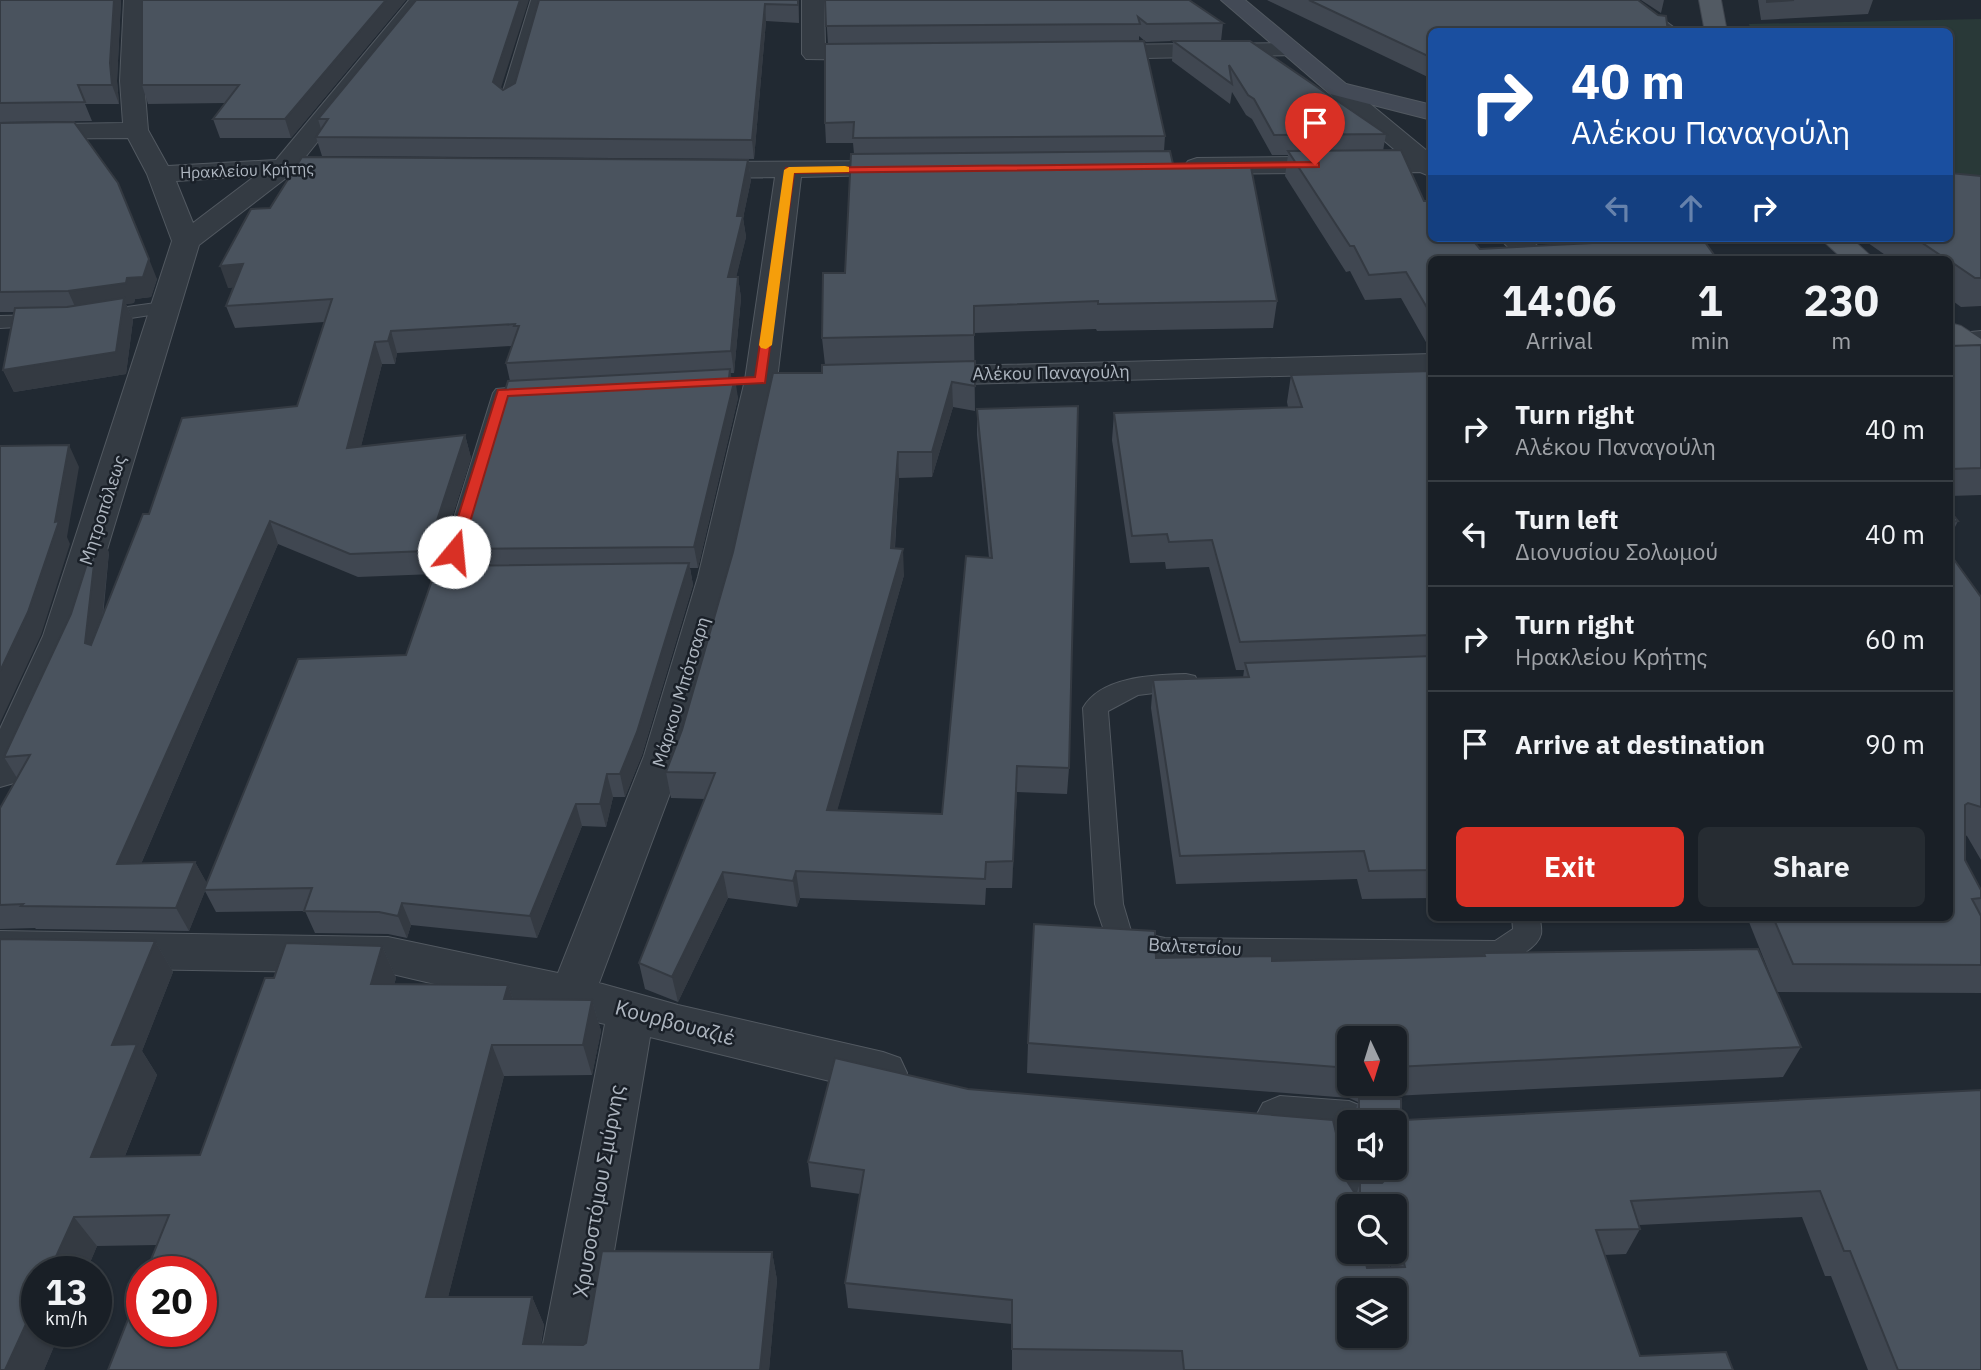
<!DOCTYPE html>
<meta charset="utf-8">
<style>
:root{--surface:#191f26;--page:#262c32;--text:#f1f3f6;--muted:#9fa2a7;--line:#373d43;--accent:#d93025}
body{margin:0;font-family:"IBM Plex Sans",sans-serif;background:var(--page);color:var(--text);height:100vh;display:flex;flex-direction:column;font-size:26px;white-space:nowrap}
*{box-sizing:border-box;margin:0}
p{font-size:23px;color:var(--muted)}
.icon{flex:none;width:38px;height:38px;fill:none;stroke:currentColor;stroke-width:2;stroke-linecap:round;stroke-linejoin:round}
.map{position:relative;flex:1;overflow:hidden}
.drawer{position:absolute;left:1428px;top:256px;width:525px;height:665px;display:flex;flex-direction:column;background:var(--surface);border-radius:10px;box-shadow:0 2px 5px #0004,0 0 0 2px var(--line)}
.drawer>*{flex:none}
.guide{position:absolute;left:1428px;top:28px;width:525px;height:214px;border-radius:10px;box-shadow:0 2px 5px #0004,0 0 0 2px var(--line);background:#1a4fa0;color:#fff;overflow:hidden}
.needle{width:46px;rotate:176deg}
.fabs{position:absolute;left:1337px;top:1026px;display:grid;gap:14px}
.fabs a{display:grid;place-items:center;width:70px;height:70px;border-radius:10px;background:var(--surface);box-shadow:0 2px 5px #0004,0 0 0 2px var(--line);font-size:35px}
.speed{position:absolute;left:21px;top:1256px;display:flex;gap:14px;font-size:35px;font-weight:700;text-align:center}
.speed>*{display:grid;place-content:center;width:91px;height:91px;border-radius:50%;background:var(--surface);box-shadow:0 2px 5px #0004,0 0 0 2px var(--line);line-height:1}
.speed small{font-size:18px;font-weight:400}
.speed .limit{border:10px solid #d22;background:#fff;color:#111}
.pin{position:absolute;display:grid;place-items:center;width:60px;height:60px;color:#fff;margin:-72px -30px;border-radius:50% 50% 50% 0;rotate:-45deg;box-shadow:0 0 7px #0007}
.pin .icon{rotate:45deg}
.me{position:absolute;width:77px;margin:-38px;rotate:17deg;stroke-linejoin:round;filter:drop-shadow(0 0 5px #0008)}
.turn{display:flex;align-items:center;gap:24px;height:147px;padding:0 28px;font-size:32px}
.turn .icon{width:91px;height:91px;stroke-width:2.5}
.turn b{display:block;font-size:49px;line-height:60px}
.lanes{display:flex;align-items:center;height:66px;padding:0 28px;background:#0003;justify-content:center;gap:35px;direction:ltr}
.lanes .off{opacity:.35}
.eta{display:flex;justify-content:space-evenly;align-items:center;height:119px;text-align:center}
.eta b{font-size:42px;font-weight:800;line-height:49px}
.button{display:flex;gap:14px;margin-top:auto;padding:14px 28px}
.button a{flex:1;height:80px;border-radius:10px;background:var(--accent);color:#fff;font-size:28px;font-weight:800;line-height:80px;text-align:center}
.button a+a{background:var(--page);color:var(--text)}
ul{padding:0;list-style:none}
li{display:flex;align-items:center;gap:21px;height:105px;padding:0 28px;border-top:2px solid var(--line)}
li div{flex:1}
li b{display:block;font-size:26px}
li em{font-style:normal}
.map>svg:first-child{display:block}
.green{fill:#293938}
.lines{fill:none;stroke-linecap:round;stroke-linejoin:round}
.lane-casing{stroke:#525961;stroke-width:2}
.street-casing{stroke:#525961;stroke-width:2}
.secondary-casing{stroke:#525961;stroke-width:2}
.primary-casing{stroke:#3e444d;stroke-width:2}
.lane{fill:#343b43;fill-rule:evenodd}
.street{fill:#343b43;fill-rule:evenodd}
.secondary{fill:#434a56;fill-rule:evenodd}
.primary{fill:#525a63;fill-rule:evenodd}
.wall{fill:#404751;fill-rule:evenodd}
.shaded-wall{fill:#343a42}
.building{fill:#4a535e;stroke:#343a42;stroke-width:2;fill-rule:evenodd}
.route{fill:#d93025;stroke:#8d1f18;stroke-width:2}
.slow{fill:#f59e0b}
.labels{text-anchor:middle;stroke-width:5;stroke-linejoin:round;paint-order:stroke}
.far-street-label{font-size:16px;fill:#aeb6c0;stroke:#1a2028}
.street-label{font-size:18px;fill:#aeb6c0;stroke:#1a2028}
.near-street-label{font-size:21px;fill:#aeb6c0;stroke:#1a2028}
</style>
<div class="map">
<svg width="1981" height="1370" viewBox="0 0 1981 1370">
<rect width="100%" height="100%" fill="#212932"/>
<path class="green" d="M1981 19V198L1950 196V32H1751L1749 24Z"/>
<g class="lines">
<defs>
<path id="lane" d="M531 0H545L516 101 508 106 500 101Z
M163 302 170 304 172 308 170 312 98 323 89 317 98 311Z
M45 315 52 317 54 321 52 325 0 328V316Z
M538 385 545 387 548 391 545 395 511 399 460 571 474 573 477 578 474 583 446 586 438 584 435 579 493 393 496 389Z
M1186 674 1195 676 1198 682 1195 688 1138 695 1108 711 1123 904 1131 931 1165 938 1495 941 1513 929 1512 917H1540C1540 922 1542 929 1541 934 1538 948 1512 961 1500 965L1165 962 1110 948 1095 904 1083 708C1101 676 1154 675 1186 674Z
M1339 1109 1350 1113 1354 1122H1349V1167H1365L1374 1206H1349V1218L1342 1206 1323 1123 1328 1113Z
M1351 1251H1385L1394 1290H1360Z"/>
<path id="street" d="M124 0H146L144 81 148 130 168 166 276 160 409 0H431L303 160 358 163 362 168 358 173 290 175 199 245 81 636 20 772 14 783 0 787V729L43 636 172 241 147 174 128 138 0 139V125L123 123 120 81ZM255 176 193 223 176 181Z
M802 0H824L825 47 877 46 885 48 889 53 885 58 877 60 806 59 802 54Z
M1612 0H1637L1680 32H1654Z
M1291 43 1299 45 1302 50 1299 55 1094 59 1086 57 1083 52 1086 47 1094 45Z
M1338 82 1346 84 1432 155V177L1420 172 1197 174 1188 171 1184 166 1188 161 1197 158 1402 156 1330 94 1326 89 1330 84Z
M902 161 911 164 915 169 911 174 801 177 777 380 734 577 684 756 599 983 678 1005 883 1052 900 1058 907 1073 900 1088 883 1094 650 1037 594 1370H538L605 1024 388 973 0 967V931L388 937 558 973 644 756 698 577 745 380 775 177 696 178 687 175 683 170 687 165 696 162Z
M1499 238H1529L1551 259H1520Z
M1981 331V349L1950 352V334Z
M1432 354V372L924 385 913 383 909 376 913 369 924 367Z
M1280 1096 1349 1101 1366 1108 1373 1122H1349V1145L1280 1140 1263 1133 1255 1118 1263 1103Z"/>
<path id="secondary" d="M1221 0H1245L1346 84 1432 105V120L1330 94Z"/>
<path id="primary" d="M1699 0H1721L1727 32H1705Z
M1820 238H1851L1874 259H1843Z
M1950 323 1961 326 1981 339V361L1970 358 1950 345Z"/>
</defs>
<use href="#lane" class="lane-casing"/>
<use href="#street" class="street-casing"/>
<use href="#secondary" class="secondary-casing"/>
<use href="#primary" class="primary-casing"/>
<use href="#lane" class="lane"/>
<use href="#street" class="street"/>
<use href="#secondary" class="secondary"/>
<use href="#primary" class="primary"/>
</g>
<path class="wall" d="M0 0H121L117 81 119 104H85L92 121 0 122Z
M406 0 291 138H220L213 119 225 103 148 104 142 85Z
M539 0H799V23L766 21 754 159 322 156 316 137 321 129 318 119 501 88 503 90 515 83Z
M825 0 1223 23 1221 41 1386 134 1383 151 1424 201 1480 249 1576 243 1578 238H1702L1432 259 1431 351 1401 298 1365 300 1350 271 1346 272 1285 176 1288 155H1272L1252 119 1246 115 1232 92 1230 104 1172 61 1173 41 1146 42 1139 36V42L1165 136 1164 151 1277 301 1273 328 1097 331 1096 329 974 333 975 411 953 407 932 477 899 478 895 548 904 575 837 810 942 814 989 558 977 435V409L1069 768 1067 794 1017 792 1012 888H986L985 905 800 898 797 907 728 898 678 1002 645 989 639 963 705 799 671 798 666 772 822 373 825 365 822 338 845 273 854 154 853 143H826L825 123 828 44Z
M1267 0H1638L1432 32V79Z
M1641 0H1664L1661 13Z
M1758 0H1873L1868 14 1761 20Z
M0 123 157 279 151 297 135 299 134 303 126 304 133 320 126 374 14 392 3 370 14 312H0Z
M748 160 751 180 743 218 746 237 736 277H738L741 298 734 373H730L738 398 698 568H690L693 585 642 755 625 797H613L606 827 582 826 537 938 411 925 407 938 388 934 315 933 305 911 216 912 205 891 189 931 36 929 35 928 0 929V808L17 778 4 757 109 552 103 617 149 514 297 406 324 322 235 328 226 306 234 287 228 288 270 208ZM512 346 506 363 510 381 457 549 462 565 406 655 207 884 195 862 141 864 278 544 358 577 434 574 471 458 465 435 361 446 382 364H395L397 353Z
M1981 176V306L1961 307 1950 299V259H1891L1861 238H1950Z
M1981 345V495L1950 496V346Z
M1432 371V898L1362 899 1357 879 1176 884 1151 708 1153 680 1243 678 1244 670H1236L1209 567 1166 569 1165 562 1130 563 1112 440 1114 413 1288 407 1287 402 1291 375Z
M1950 511 1958 521 1950 537Z
M1981 597V860L1967 836 1965 835V860L1981 890V993L1777 992 1747 917H1950Z
M0 939 155 941 173 972 142 1051 157 1075 125 1156 200 1155 265 978H274L286 943 382 946 396 978 394 985H508L513 999 592 1000 601 1031 592 1075 504 1076 448 1297H532L544 1325 541 1345H583L586 1343 602 1251 772 1252 777 1280 769 1370H108L142 1284V1332H201V1272H146L157 1245 97 1246 86 1272H37V1332H60L44 1370H0Z
M1484 953 1801 1047 1783 1077 1372 1097 1369 1099 1404 1120 1981 1090V1370H1868L1831 1276H1825L1802 1217 1639 1225 1640 1229 1626 1254 1604 1255 1640 1356 1733 1370H1012V1324L848 1308 845 1283 860 1194 811 1187 808 1162 1347 1181 1356 1195 1360 1183H1371L1368 1167H1395V1122H1352L1358 1102 1349 1098 1027 1073 1028 1043 1156 958 1272 961 1483 957ZM1349 1038H1395V1083H1349ZM1349 1206H1395V1251H1387L1391 1267 1367 1268Z"/>
<path class="shaded-wall" d="M114 0H121L117 81 119 104 112 85 110 63Z
M386 0H406L291 138 285 119Z
M520 0H529L497 100 493 82Z
M798 0H799V23Z
M765 4 766 21 754 159 752 140Z
M748 160 751 180 743 218 746 237 731 299 728 277 737 216Z
M149 259 157 279 151 297 135 299 134 303 126 304 133 320 126 374 14 392 3 370 77 311 68 291 127 278Z
M243 264 251 285 228 288 220 266Z
M738 277 741 298 734 373 731 351Z
M391 331 397 353 395 364 388 341Z
M375 342 382 364 355 470 347 448Z
M730 369 733 389 735 378 738 398 698 568 694 547 729 378Z
M952 382 953 407 932 477V452Z
M465 435 471 458 434 574 427 551Z
M69 445 79 467 67 537 70 544 41 635 0 723V671L55 522Z
M898 452 899 478 893 574 891 548Z
M270 521 278 544 131 887 117 864Z
M98 529 109 552 97 667 85 643Z
M903 549 904 575 830 836 827 810Z
M689 563 693 585 642 755 625 797 620 774Z
M1017 766V792L1012 888 1013 861Z
M607 774 613 797 606 827 600 804Z
M576 804 582 826 537 938 530 916Z
M195 862 208 885 204 890 205 891 189 931 176 908Z
M796 871 800 898 797 907 793 881Z
M723 872 728 898 678 1002 672 977Z
M402 903 411 925 407 938 398 916Z
M155 941 173 972 142 1051 157 1075 113 1186 91 1157 112 1045Z
M382 946 396 978 385 1016 371 984Z
M508 985 519 1016 504 999Z
M592 1000 601 1031 592 1075 583 1045Z
M492 1045 504 1076 441 1325 426 1297Z
M1365 1083H1376L1372 1097 1359 1102Z
M74 1217 97 1246 86 1272H49Z
M772 1252 777 1280 769 1370H760Z
M532 1297 544 1325 536 1370 523 1344Z
M37 1300V1332H60L44 1370H5Z"/>
<path class="building" d="M0 0H114L110 63 112 85H78L85 102 0 103Z
M142 0H386L285 119H213L239 85H142Z
M416 0H520L493 82 503 90 515 83 539 0H798V5L765 4 752 140 316 137 328 119H318Z
M825 0H1189L1223 23 1147 24 1138 17 1140 24 826 26Z
M1309 0H1638L1658 15 1666 16 1668 32H1432V58Z
M1767 0H1794L1767 2Z
M1144 41 1165 136 853 138 854 122 825 123V44Z
M1173 41H1250L1386 134 1274 135 1254 99 1248 95 1229 65 1232 84Z
M74 122 118 183 149 259 143 277 127 278 126 283 68 291 0 292V123Z
M1401 150 1424 201H1432V238H1471L1480 249 1591 243 1588 238H1702L1717 259H1432V316L1406 272 1369 275 1354 246H1350L1288 151Z
M1170 151 1173 164 1250 162 1277 301 1098 304V301L974 306V335L822 338 823 273H845L851 154Z
M302 157 748 160 737 216H743L728 277H738L731 351 506 363 519 326H514L515 324 391 331 388 341 375 342 347 448 465 435 427 551 350 554 270 521 117 864 195 862 176 908 21 906 23 904 0 905V808L30 755 4 757 71 614 98 529 85 643 91 645 143 514H149L182 418 297 406 332 299 226 306 243 264 220 266 251 209 270 208Z
M1950 173 1981 176V278H1975L1950 261V259H1946L1915 238H1950Z
M124 298 116 352 3 370 15 308 67 307Z
M1981 345V468L1950 469V346Z
M975 361V386L952 382 932 452H898L891 548 903 549 827 810 942 814 966 556 992 558 977 409 1078 406 1069 768 1017 766 1013 861 986 862 985 879 796 871 793 881 723 872 672 977 639 963 715 773 666 772 682 730 733 552 773 373H822V365Z
M730 369 729 378H735L694 547 457 549 508 381Z
M1432 371V635L1240 642 1212 540 1169 542 1167 534 1132 536 1114 413 1302 407 1291 375Z
M69 445 55 522 59 521 28 612 0 671V446Z
M1950 511 1958 521 1950 522Z
M1950 554 1981 597V807L1968 803 1965 805V860L1981 890V898L1972 899 1981 916V965L1793 964 1773 917H1950Z
M689 563 637 732 620 774H607L600 804H576L530 916 402 903 398 916 379 912 304 911 312 888 204 890 298 659 406 655 437 566Z
M1432 656V870L1369 871 1364 851 1180 856 1153 680 1249 677 1245 663Z
M1034 924 1155 931 1156 958 1272 956V961L1485 956 1484 953 1758 949 1801 1047 1395 1067V1038H1349V1068L1028 1043Z
M0 939 155 941 112 1045 137 1044 91 1157 200 1155 265 978H274L286 943 382 946 371 984 508 985 504 999 592 1000 583 1045H492L426 1297H532L523 1344 583 1345 586 1343 602 1251 772 1252 760 1370H108L142 1284V1332H201V1272H146L169 1215 74 1217 49 1272H37V1300L5 1370H0Z
M835 1058 968 1089 1333 1120 1347 1181 1356 1195 1360 1193V1183H1382L1385 1180 1382 1167H1395V1122H1359V1099H1401V1117L1404 1120 1981 1090V1370H1898L1850 1251H1844L1820 1191 1631 1201 1640 1229 1596 1230 1640 1356 1726 1352 1733 1370H1184L1182 1351 1012 1349V1300L845 1283 864 1170 808 1162ZM1349 1206H1395V1224L1405 1267 1367 1268 1363 1251H1349ZM1349 1290H1395V1335H1349Z"/>
<path class="route" d="M1315 162 1319 163V167L794 173 765 383 508 396 461 552 454 557 447 552 498 390 755 377 786 168Z"/>
<path class="slow" d="M845 166 849 167V172L794 173 772 345 766 349 761 348 759 345 784 170 789 167Z"/>
<g class="labels">
<g class="far-street-label">
<text transform="translate(247 170) rotate(-2)" y="6">Ηρακλείου Κρήτης</text>
</g>
<g class="street-label">
<text transform="translate(1051 373) rotate(-1)" y="6">Αλέκου Παναγούλη</text>
<text transform="translate(103 510) rotate(-72)" y="6">Μητροπόλεως</text>
<text transform="translate(681 692) rotate(-73)" y="6">Μάρκου Μπότσαρη</text>
<text transform="translate(1195 947) rotate(3)" y="6">Βαλτετσίου</text>
</g>
<g class="near-street-label">
<text transform="translate(675 1023) rotate(15)" y="7">Κουρβουαζιέ</text>
<text transform="translate(599 1191) rotate(-80)" y="7">Χρυσοστόμου Σμύρνης</text>
</g>
</g>
</svg>
<div class="fabs">
<a><svg class="needle" viewBox="-14 -14 28 28"><path d="M0-13l5 13h-10z" fill="#e53935"/><path d="M0 13l5-13h-10z" fill="#9fa2a7"/></svg></a>
<a><svg class="icon" aria-label="sound" viewBox="0 0 24 24"><path d="M4 9h4l5-4v14l-5-4H4zM17 9q2 3 0 6"/></svg></a>
<a><svg class="icon" aria-label="search" viewBox="0 0 24 24"><circle cx="10" cy="10" r="6"/><path d="M15 15l6 6"/></svg></a>
<a><svg class="icon" aria-label="layers" viewBox="0 0 24 24"><path d="M12 4l9 5-9 5-9-5zM3 14l9 5 9-5"/></svg></a>
</div>
<div class="speed"><div>13<small>km/h</small></div><div class="limit">20</div></div>
<div class="pin" style="left:1315px;top:165px;background:#d93025"><svg class="icon" aria-label="arrive" viewBox="0 0 24 24"><path d="M6 21V4h12l-3 4 3 4H6"/></svg></div>
<svg class="me" style="left:454px;top:552px" viewBox="-20 -20 40 40"><circle r="19" fill="#fff"/><path d="M0-13L10 11 0 6-10 11z" fill="#d93025"/></svg>
<div class="guide">
<div class="turn"><svg class="icon" aria-label="right" viewBox="0 0 24 24"><path d="M7 20v-9h11M14 6l5 5-5 5"/></svg><div><b>40 m</b>Αλέκου Παναγούλη</div></div>
<div class="lanes"><svg class="icon off" aria-label="left" viewBox="0 0 24 24"><path d="M17 20v-9H6M10 6l-5 5 5 5"/></svg><svg class="icon off" aria-label="ahead" viewBox="0 0 24 24"><path d="M12 20V5M6 11l6-6 6 6"/></svg><svg class="icon" aria-label="right" viewBox="0 0 24 24"><path d="M7 20v-9h11M14 6l5 5-5 5"/></svg></div>
</div>
<section class="drawer">
<div class="eta">
<div><b>14:06</b><p>Arrival</p></div>
<div><b>1</b><p>min</p></div>
<div><b>230</b><p>m</p></div>
</div>
<ul>
<li><svg class="icon" aria-label="right" viewBox="0 0 24 24"><path d="M7 20v-9h11M14 6l5 5-5 5"/></svg><div><b>Turn right</b><p>Αλέκου Παναγούλη</p></div><em>40 m</em></li>
<li><svg class="icon" aria-label="left" viewBox="0 0 24 24"><path d="M17 20v-9H6M10 6l-5 5 5 5"/></svg><div><b>Turn left</b><p>Διονυσίου Σολωμού</p></div><em>40 m</em></li>
<li><svg class="icon" aria-label="right" viewBox="0 0 24 24"><path d="M7 20v-9h11M14 6l5 5-5 5"/></svg><div><b>Turn right</b><p>Ηρακλείου Κρήτης</p></div><em>60 m</em></li>
<li><svg class="icon" aria-label="arrive" viewBox="0 0 24 24"><path d="M6 21V4h12l-3 4 3 4H6"/></svg><div><b>Arrive at destination</b></div><em>90 m</em></li>
</ul>
<div class="button"><a>Exit</a><a>Share</a></div>
</section>
</div>
